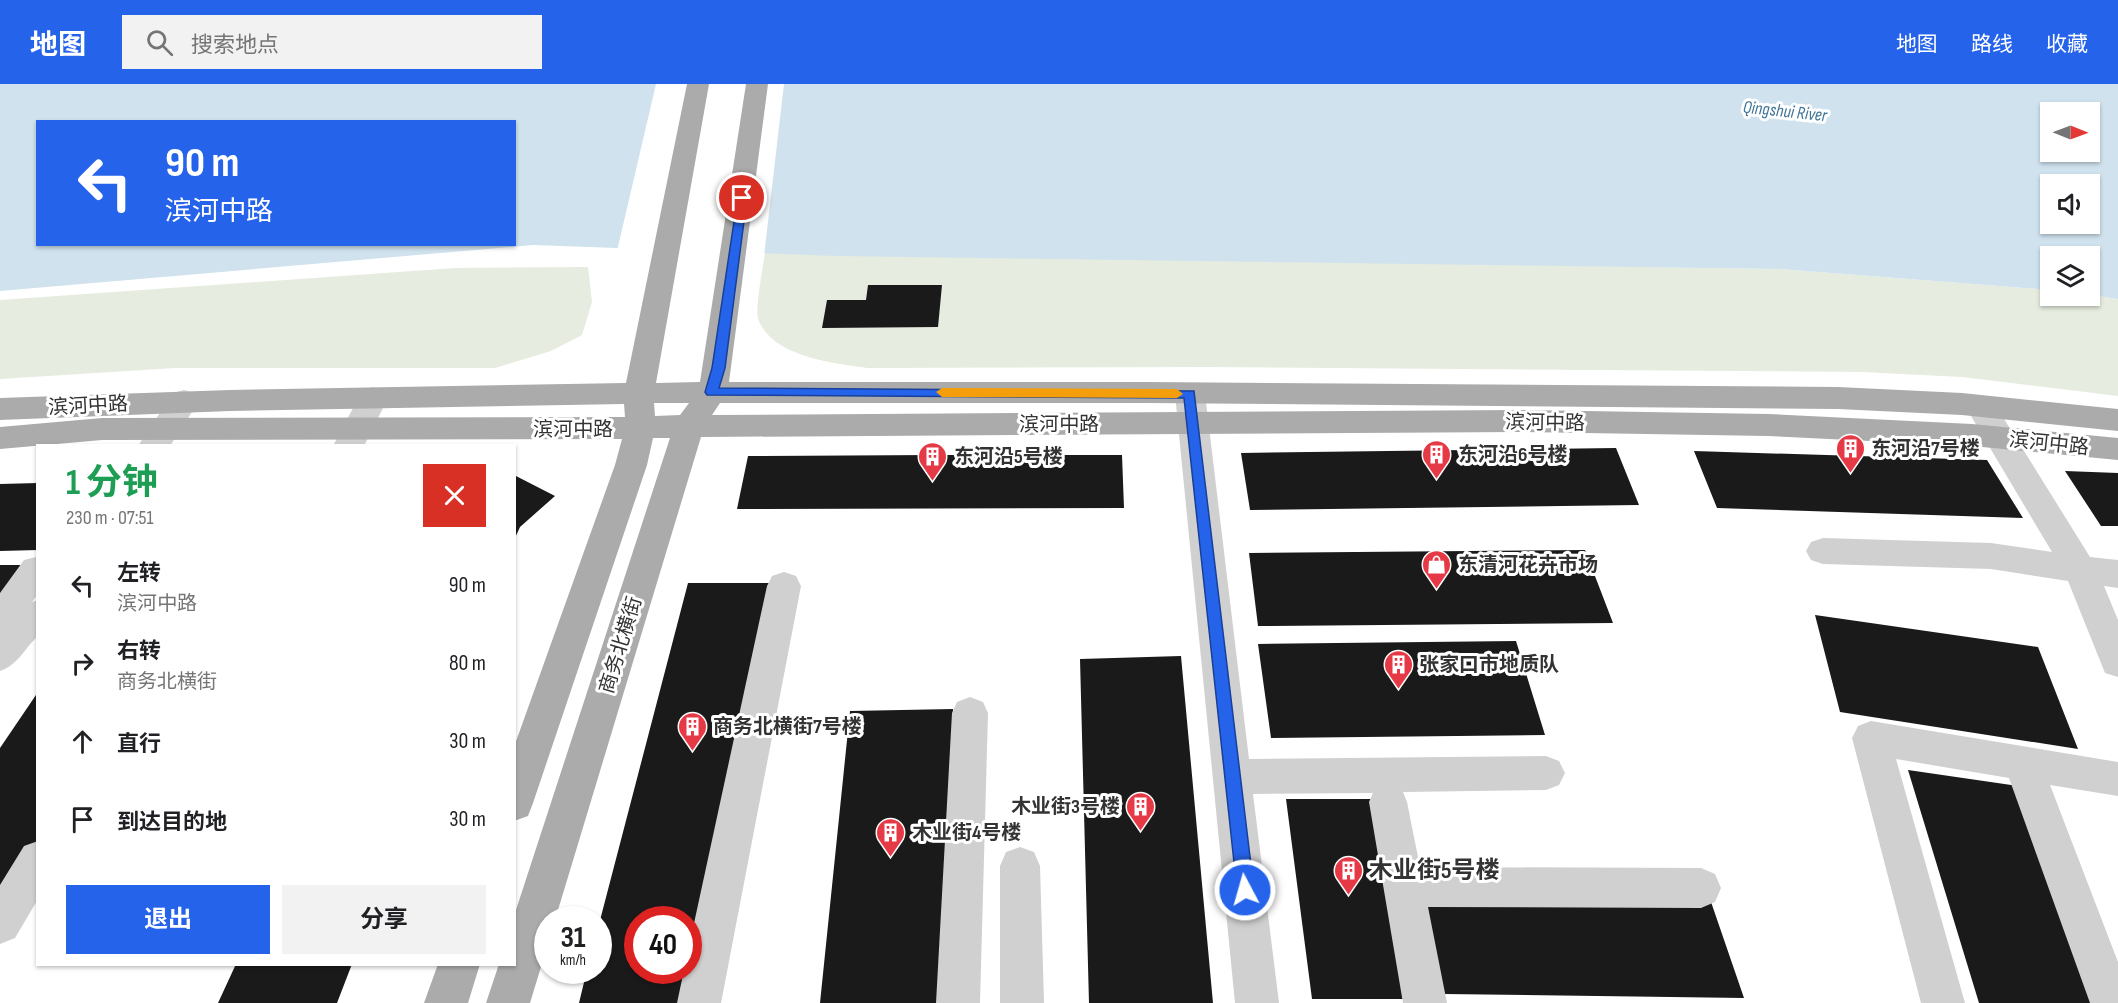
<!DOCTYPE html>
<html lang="zh">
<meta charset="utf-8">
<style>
:root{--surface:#fff;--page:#f2f2f2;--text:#202124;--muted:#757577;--accent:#2563eb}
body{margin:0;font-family:"Sofia Sans Condensed","Noto Sans SC",sans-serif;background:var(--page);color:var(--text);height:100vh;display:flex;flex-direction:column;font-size:22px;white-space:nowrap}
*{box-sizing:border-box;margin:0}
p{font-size:20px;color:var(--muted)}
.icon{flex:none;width:33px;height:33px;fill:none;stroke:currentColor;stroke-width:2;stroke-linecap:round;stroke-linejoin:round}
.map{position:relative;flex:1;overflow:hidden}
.details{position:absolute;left:36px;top:360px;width:480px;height:522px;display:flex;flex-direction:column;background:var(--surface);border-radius:0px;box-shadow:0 2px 4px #0004}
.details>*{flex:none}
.hud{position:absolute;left:36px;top:36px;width:480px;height:126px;border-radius:0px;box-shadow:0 2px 4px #0004;background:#2563eb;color:#fff;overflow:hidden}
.needle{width:39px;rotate:91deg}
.fabs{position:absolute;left:2040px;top:18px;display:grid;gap:12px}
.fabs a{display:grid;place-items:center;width:60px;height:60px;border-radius:0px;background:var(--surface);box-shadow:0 2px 4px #0004;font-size:30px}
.speed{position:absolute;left:534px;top:822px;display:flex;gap:12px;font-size:30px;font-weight:700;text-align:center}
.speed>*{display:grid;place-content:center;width:78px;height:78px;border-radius:50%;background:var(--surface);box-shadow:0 2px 4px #0004;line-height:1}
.speed small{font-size:15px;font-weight:400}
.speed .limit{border:9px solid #d22;background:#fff;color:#111}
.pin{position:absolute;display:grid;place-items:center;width:51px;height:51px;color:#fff;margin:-26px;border:3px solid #fff;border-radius:50%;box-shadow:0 2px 6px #0007}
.me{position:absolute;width:66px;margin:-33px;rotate:354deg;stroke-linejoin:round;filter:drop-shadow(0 0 4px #0008)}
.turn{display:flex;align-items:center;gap:21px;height:126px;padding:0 30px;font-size:27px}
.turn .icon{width:78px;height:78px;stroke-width:2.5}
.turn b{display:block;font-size:42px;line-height:51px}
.round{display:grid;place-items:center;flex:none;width:63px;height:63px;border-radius:0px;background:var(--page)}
.headline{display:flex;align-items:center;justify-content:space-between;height:102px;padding:0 30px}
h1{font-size:36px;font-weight:700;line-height:45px;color:#1e9e55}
.button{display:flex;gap:12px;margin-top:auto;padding:12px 30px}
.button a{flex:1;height:69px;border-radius:0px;background:var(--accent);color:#fff;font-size:24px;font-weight:700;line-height:69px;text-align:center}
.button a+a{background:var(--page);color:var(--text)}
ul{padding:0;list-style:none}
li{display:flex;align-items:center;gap:18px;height:78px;padding:0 30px}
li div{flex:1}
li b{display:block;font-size:22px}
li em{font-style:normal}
header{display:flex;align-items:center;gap:36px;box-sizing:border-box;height:84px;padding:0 30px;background:var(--accent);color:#fff}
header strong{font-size:28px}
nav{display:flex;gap:33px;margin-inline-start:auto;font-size:21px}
.search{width:420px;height:54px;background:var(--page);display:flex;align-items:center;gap:15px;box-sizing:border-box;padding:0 21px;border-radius:0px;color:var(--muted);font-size:22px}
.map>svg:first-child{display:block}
.green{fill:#e6ecdf}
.water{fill:#cfe2ee;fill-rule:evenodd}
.pier{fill:#fff}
.building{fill:#1a1a1a;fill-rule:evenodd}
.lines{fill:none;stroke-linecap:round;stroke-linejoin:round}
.minor{fill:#d0d0d0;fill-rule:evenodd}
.major{fill:#ababab;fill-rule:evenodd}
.route{fill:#2563eb;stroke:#184099;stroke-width:1.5}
.slow{fill:#f59e0b}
.labels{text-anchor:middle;stroke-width:6;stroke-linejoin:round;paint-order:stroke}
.far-water-label{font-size:18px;font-style:italic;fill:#3f7597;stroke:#fff}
.street-label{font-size:20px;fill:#333;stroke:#fff}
.poi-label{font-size:20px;font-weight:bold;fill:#333;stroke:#fff;text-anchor:start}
.near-poi-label{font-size:24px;font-weight:bold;fill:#333;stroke:#fff;text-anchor:start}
</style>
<header>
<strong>地图</strong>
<div class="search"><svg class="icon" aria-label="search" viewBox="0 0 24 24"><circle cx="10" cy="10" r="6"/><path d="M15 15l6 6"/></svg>搜索地点</div>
<nav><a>地图</a><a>路线</a><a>收藏</a></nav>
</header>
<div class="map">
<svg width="2118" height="919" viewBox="0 0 2118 919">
<rect width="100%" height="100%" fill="#fff"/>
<path class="green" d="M765 169 1780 185 2050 206V212L2090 211 2118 215V312L1962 293 1863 288 1208 283 867 284C834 279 770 273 758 234 755 224 763 183 765 169Z
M588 183 592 218 582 251 551 267 495 284H175L0 295V216L455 184Z"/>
<path class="water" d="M0 0H2118V215L2090 211V172H2050V206L1780 185 838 172 533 161 0 207ZM2050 28H2090V68H2050ZM38 38H514V160H38ZM2050 100H2090V140H2050Z"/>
<path class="pier" d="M656 0H784L764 172 617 167Z"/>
<path class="building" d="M868 201H942L938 243 822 244 827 216H866Z
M1616 364 1639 421 1250 426 1241 369Z
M1694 367 1987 376 2023 434 1717 424Z
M933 371H1122L1124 424 737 425 748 372Z
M2065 387 2118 389V442H2101Z
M514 391 555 412 520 443 514 456Z
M38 399V466L0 467V400Z
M1585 466 1613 539 1258 542 1249 469Z
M0 481H31L0 524Z
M688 499H773L689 919H579L587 886H598V844ZM638 836H688V886H638Z
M1815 531 2038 563 2078 665 1840 628Z
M1516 557 1545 651 1271 654 1258 560Z
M1181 572 1213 919H1089L1080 575Z
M38 608V758L0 820V664Z
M953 625 940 919H820L850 627Z
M1908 686 2018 702 2098 919H1979Z
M1286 715H1379L1415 915H1312Z
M1425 811 1710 815 1744 914 1444 910Z
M236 880H352L337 919H218Z"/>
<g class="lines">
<path class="minor" d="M1190 299 1200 303 1205 310 1249 675 1546 672 1559 677 1565 689 1559 701 1546 706 1403 708 1407 718 1420 783 1701 784 1715 790 1721 804 1715 818 1701 824 1428 823 1447 919H1403L1369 718 1373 709 1253 710 1279 919H1235L1175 310 1180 303Z
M373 303 384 307 388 314 364 362H333L362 307Z
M184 306 195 309 199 317 170 362H138L173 309Z
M1980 311 1991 314 2090 473 2118 476V504L2104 502 2118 536V593L2105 589 2068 497 1991 485 1823 480 1811 476 1806 467 1811 458 1823 454 1991 459 2052 468 1965 322 1969 314Z
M36 473 38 510 32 518 38 516V552C24 565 18 581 0 587V509L24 476Z
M784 488 796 492 801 502 721 919H677L684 886H688V867L767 502 772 492Z
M970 613 983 618 988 629 980 919H936L952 629 957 618Z
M1871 637 2118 678V712L2050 701 2118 878V919H2090L2009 694 1896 675 1965 919H1921L1852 654 1858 642Z
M38 757V815L15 854 0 860V801L24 762Z
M1020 763 1034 768 1040 782 1044 919H1000V782L1006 768Z"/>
<path class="major" d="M687 0H709L656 299 700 298 746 0H768L729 298H1148L1838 303 1962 309 2118 325V347L1962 331 1838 325 1148 319H720L712 331 1519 326 1768 330 1972 340 2118 354V376L1972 362 1768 352 1519 348 701 353 555 836H548V860L530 919H486L499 880H514V832L670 354H653L647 381 533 719 528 732 514 737V663L615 381 622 355 102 356 0 365V343L102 334 625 333 624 320 230 327 0 336V314L230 306 626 299ZM654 319H689L680 331 655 332Z
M438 880H480L468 919H424Z"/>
</g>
<path class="route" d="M738 111 747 114 725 284 719 304 1194 307 1254 806 1251 812 1245 814 1239 812 1237 806 1184 314 707 311 705 308 712 284Z"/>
<path class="slow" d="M942 304 1177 305 1183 310 1177 314 942 313 936 308Z"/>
<defs>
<symbol id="building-pin" viewBox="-11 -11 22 30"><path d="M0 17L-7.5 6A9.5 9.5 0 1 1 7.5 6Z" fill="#e63946" stroke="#fff"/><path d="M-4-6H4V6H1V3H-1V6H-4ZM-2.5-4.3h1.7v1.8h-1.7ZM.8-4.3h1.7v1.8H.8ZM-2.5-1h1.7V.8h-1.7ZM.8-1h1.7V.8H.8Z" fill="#fff"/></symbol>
<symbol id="shop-pin" viewBox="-11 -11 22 30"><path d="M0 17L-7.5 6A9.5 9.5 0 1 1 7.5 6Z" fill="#e63946" stroke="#fff"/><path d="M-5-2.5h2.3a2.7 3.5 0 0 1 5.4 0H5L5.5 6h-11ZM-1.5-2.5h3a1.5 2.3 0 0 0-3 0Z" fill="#fff"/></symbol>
</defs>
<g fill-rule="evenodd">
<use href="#building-pin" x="1834" y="348" width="33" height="45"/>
<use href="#building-pin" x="1420" y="354" width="33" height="45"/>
<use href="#building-pin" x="916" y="356" width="33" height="45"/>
<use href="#shop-pin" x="1420" y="464" width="33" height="45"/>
<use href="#building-pin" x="1382" y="564" width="33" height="45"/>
<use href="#building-pin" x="676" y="626" width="33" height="45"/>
<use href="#building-pin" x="1124" y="706" width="33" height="45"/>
<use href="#building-pin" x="874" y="732" width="33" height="45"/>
<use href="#building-pin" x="1332" y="770" width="33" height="45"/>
</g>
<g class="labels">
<g class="far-water-label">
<text transform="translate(1785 27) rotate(6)" y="6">Qingshui River</text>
</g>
<g class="street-label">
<text transform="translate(88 321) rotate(-3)" y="7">滨河中路</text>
<text transform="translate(1545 338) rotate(1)" y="7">滨河中路</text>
<text x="1059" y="347">滨河中路</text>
<text x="573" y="352">滨河中路</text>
<text transform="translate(2049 359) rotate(6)" y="7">滨河中路</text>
<text transform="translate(620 561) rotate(-73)" y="7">商务北横街</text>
</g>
<g class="poi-label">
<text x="1871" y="371">东河沿7号楼</text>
<text x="1458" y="377">东河沿6号楼</text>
<text x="954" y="379">东河沿5号楼</text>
<text x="1458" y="487">东清河花卉市场</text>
<text x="1419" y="587">张家口市地质队</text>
<text x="713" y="649">商务北横街7号楼</text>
<text x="1120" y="729" text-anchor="end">木业街3号楼</text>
<text x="912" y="755">木业街4号楼</text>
</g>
<g class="near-poi-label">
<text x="1369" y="794">木业街5号楼</text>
</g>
</g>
</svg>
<div class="fabs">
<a><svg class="needle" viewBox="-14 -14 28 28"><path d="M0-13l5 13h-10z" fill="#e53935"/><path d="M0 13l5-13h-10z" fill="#757577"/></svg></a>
<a><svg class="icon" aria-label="sound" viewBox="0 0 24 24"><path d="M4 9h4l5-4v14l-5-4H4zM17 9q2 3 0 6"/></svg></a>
<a><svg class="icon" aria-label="layers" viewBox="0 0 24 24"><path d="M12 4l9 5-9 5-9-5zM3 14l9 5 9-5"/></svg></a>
</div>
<div class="speed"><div>31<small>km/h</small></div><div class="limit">40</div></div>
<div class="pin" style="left:742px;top:114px;background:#d93025"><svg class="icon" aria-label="arrive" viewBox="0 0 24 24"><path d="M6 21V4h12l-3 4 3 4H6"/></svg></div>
<svg class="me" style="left:1245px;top:806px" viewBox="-20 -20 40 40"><circle r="17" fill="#2563eb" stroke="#fff" stroke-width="3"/><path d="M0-11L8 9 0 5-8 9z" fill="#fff"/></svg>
<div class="hud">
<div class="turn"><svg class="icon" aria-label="left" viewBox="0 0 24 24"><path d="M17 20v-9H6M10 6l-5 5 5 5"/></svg><div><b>90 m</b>滨河中路</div></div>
</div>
<section class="details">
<div class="headline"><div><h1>1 分钟</h1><p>230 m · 07:51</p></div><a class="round" style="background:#d93025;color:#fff"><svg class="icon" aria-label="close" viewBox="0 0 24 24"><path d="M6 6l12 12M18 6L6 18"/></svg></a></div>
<ul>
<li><svg class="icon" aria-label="left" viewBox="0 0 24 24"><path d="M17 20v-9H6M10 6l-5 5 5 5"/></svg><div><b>左转</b><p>滨河中路</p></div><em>90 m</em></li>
<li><svg class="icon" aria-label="right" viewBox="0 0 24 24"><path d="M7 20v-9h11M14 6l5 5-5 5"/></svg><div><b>右转</b><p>商务北横街</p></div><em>80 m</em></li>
<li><svg class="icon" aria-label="ahead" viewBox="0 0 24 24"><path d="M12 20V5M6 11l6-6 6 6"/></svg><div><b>直行</b></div><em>30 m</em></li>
<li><svg class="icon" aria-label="arrive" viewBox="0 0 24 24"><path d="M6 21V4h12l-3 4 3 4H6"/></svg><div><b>到达目的地</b></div><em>30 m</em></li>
</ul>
<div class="button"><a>退出</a><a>分享</a></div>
</section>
</div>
